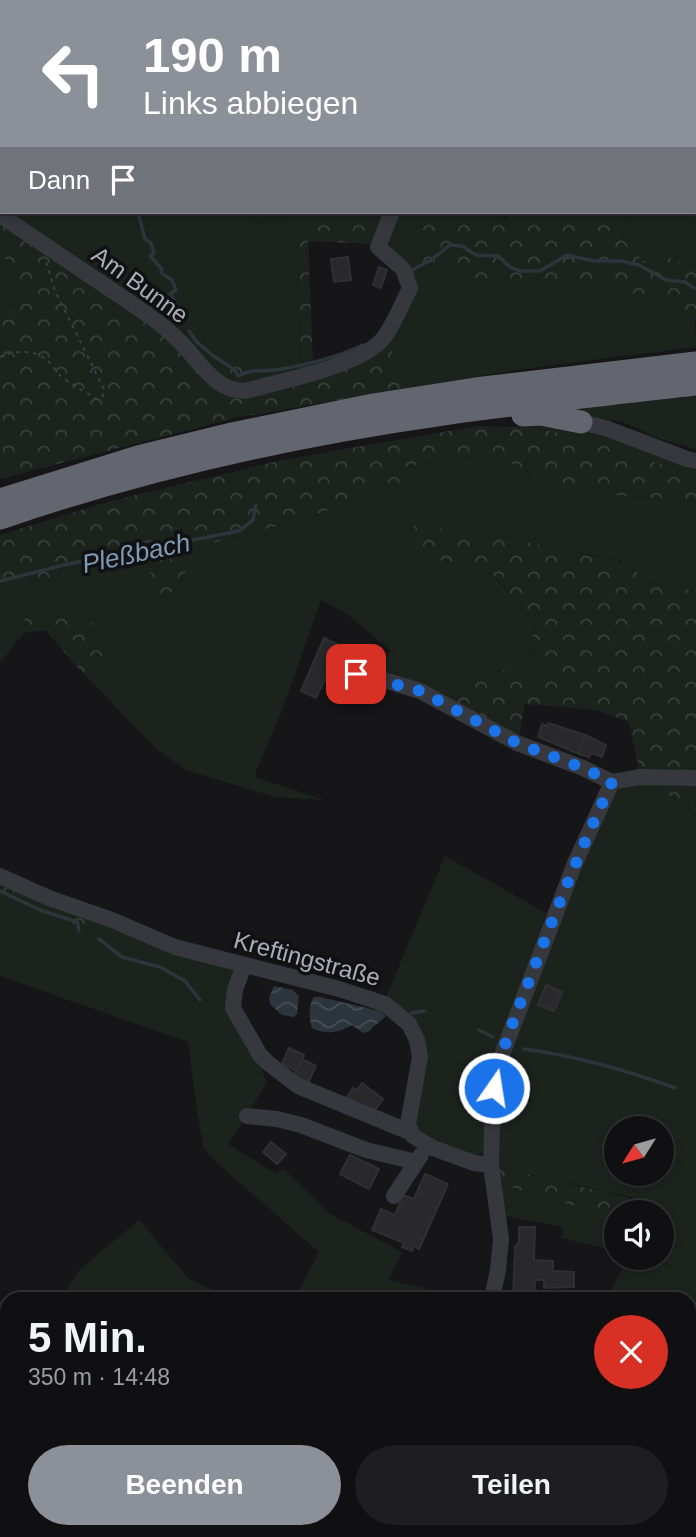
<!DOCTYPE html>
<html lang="de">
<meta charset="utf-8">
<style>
:root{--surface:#101012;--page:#1e1e20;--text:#f1f3f6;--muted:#9c9d9f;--line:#303032;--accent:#8c9099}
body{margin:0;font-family:Arial,sans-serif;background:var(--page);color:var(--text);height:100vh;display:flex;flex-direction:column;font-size:26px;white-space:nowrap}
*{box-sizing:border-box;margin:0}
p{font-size:23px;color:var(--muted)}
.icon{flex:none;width:38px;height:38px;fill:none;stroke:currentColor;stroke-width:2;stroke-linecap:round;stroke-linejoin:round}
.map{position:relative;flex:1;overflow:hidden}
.drawer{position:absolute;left:0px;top:1292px;width:696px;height:247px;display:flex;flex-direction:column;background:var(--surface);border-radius:21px 21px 0 0;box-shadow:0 4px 10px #0003,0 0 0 2px var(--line)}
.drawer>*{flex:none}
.hud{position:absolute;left:0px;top:0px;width:696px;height:214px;box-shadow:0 4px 10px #0003,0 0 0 2px var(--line);background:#8c9099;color:#fff;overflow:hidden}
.needle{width:46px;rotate:233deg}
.fabs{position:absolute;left:604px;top:1116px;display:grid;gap:14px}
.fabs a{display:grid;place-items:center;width:70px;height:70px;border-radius:50%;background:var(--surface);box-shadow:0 4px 10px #0003,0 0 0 2px var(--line);font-size:35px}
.pin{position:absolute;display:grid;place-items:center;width:60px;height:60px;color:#fff;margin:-30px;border-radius:14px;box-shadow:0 4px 10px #0006}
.me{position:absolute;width:77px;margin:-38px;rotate:13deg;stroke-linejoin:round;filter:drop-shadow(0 0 5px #0008)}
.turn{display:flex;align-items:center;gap:24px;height:147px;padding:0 28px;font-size:32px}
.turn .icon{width:91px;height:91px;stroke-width:2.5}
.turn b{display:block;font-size:49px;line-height:60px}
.then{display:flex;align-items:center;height:66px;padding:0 28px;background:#0003;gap:14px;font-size:26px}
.round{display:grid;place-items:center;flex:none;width:74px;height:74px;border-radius:37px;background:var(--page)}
.headline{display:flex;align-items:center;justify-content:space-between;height:119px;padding:0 28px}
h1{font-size:42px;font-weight:700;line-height:52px}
.button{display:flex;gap:14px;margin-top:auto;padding:14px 28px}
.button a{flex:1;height:80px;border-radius:42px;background:var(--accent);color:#fff;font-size:28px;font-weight:700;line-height:80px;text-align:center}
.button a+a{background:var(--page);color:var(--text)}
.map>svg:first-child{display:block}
.green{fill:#1c231d;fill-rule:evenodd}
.forest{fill:url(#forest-crowns)}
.water{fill:url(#water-waves)}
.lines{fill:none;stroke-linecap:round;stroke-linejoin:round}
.stream{stroke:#2c353c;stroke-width:3.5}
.building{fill:#29292c;stroke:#303034;stroke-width:2}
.path{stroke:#3d3f44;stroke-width:2;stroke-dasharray:3.5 5;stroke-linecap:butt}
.minor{stroke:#37383d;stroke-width:16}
.highway{stroke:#63666e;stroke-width:23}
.route{stroke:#1a73e8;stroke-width:12;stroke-dasharray:0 21.6}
.labels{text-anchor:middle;stroke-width:7;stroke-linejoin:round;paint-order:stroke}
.street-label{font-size:24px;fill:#a8adb8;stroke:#111113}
.water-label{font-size:26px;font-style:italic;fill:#7f9bb3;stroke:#111113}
</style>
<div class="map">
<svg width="696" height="1537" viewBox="0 0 696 1537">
<defs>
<pattern id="forest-crowns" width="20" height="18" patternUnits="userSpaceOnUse" patternTransform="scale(1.75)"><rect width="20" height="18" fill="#1c231d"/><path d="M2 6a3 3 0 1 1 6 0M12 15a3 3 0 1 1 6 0" fill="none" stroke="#3a403c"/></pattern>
<pattern id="water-waves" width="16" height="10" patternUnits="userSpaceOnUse" patternTransform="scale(1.75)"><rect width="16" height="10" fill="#2c353c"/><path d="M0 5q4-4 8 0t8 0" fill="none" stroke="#485056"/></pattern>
</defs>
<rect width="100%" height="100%" fill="#161618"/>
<path class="green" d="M0 87H2V212H238L267 222 300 226 297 240 301 359 297 369 269 374 244 360H212L196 339 85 264 0 213Z
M696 93V267L666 257 643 261 622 239 625 212H695Z
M398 212H448L418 216 441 232 419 261 512 288 573 277 625 291 695 317 696 347 516 370 414 387 386 341 412 289C384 251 382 256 398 212Z
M0 253 12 267 23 291 16 303 0 307Z
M696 396V449L660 439 621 421 613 420 603 423 555 412Z
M548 421 576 424 696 465V476L590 442 534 427Z
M494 453 552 487 631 497 696 500V591L651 583 622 561 476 532 422 558 458 563 492 575 536 623 529 649 548 669 541 684 479 677 453 697 374 673 391 651 347 614 321 600 283 708 254 777 324 800 275 797 186 770 156 749 91 681 110 649 25 612 24 633 0 663V594L100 561 156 556 146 593 151 604 170 594 206 545 301 520 399 484 396 468Z
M640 780 696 810V1507L690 1505V1298H608L627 1258H662V1213H642V1200L499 1167 501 1067 612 790ZM616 1129H662V1174H616Z
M445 856 546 913 527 969 485 1118 483 1153 471 1158 421 1135 414 1115 423 1058 384 1002Z
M0 890 69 926 102 923 239 969 229 1003 248 1038 267 1083 228 1144 276 1174 283 1168 330 1214 402 1252 388 1280 425 1288 423 1298H295L319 1252 217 1163 204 1149 198 1118 188 1042 0 976Z
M494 1182 616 1218V1251L561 1238 563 1227 505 1216Z
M139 1220 189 1279 229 1298H61L79 1270Z
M109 1531H353V1537H107Z"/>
<path class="forest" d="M137 0H462L137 2Z
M239 212H386L374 244 308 241 313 362 336 364 386 341 414 387 235 418 0 479V308L16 303C21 280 15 270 0 253V213L85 264 196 339 212 359 244 360 269 374 297 369 301 359 297 239 300 226 267 222Z
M448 212H486L506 218 511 212H625L622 239 643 261 666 257 696 267V318L625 291 574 277 512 289 418 261 440 232 420 230 418 216Z
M478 426 534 427 593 442 696 476V500L631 497 552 487 494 453 396 468 400 484 301 520 206 545 170 594 150 604 146 593 155 556 100 561 0 594V535L111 501 282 460Z
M412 526 483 533 623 562 651 583 696 591V775L640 774 629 722 596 710 525 704 518 741 419 688 453 697 479 677 509 669 541 684 548 669 529 649 536 623 493 575 458 563 421 558Z
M25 612 84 613 111 649 91 681 80 670 45 630 24 633Z
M640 780 696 781V810Z
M0 879 102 923 69 927 0 890Z
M499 1167 642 1201V1213H616V1218L494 1182Z
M0 1469 7 1471V1531H26V1537H0Z"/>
<path class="water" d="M274 986 293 990 299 996 297 1014 294 1017 282 1015 270 1004 269 997Z
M314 997H320L380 1011 386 1016C380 1022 375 1024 370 1031L363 1033 352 1025C339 1033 326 1035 312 1028 309 1019 308 1005 314 997Z"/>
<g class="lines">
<path class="stream" d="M68 2V0
M0 71H2
M138 212 145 239 151 243 154 253 150 256 162 269 161 273 172 280 176 290 170 294 183 313V321
M412 275V270L431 260 450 245 462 246 476 255 498 256 510 267 520 271H540L567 255 594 261H621L639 265 666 280 685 282 694 288
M189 331 196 341 212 355 235 370 238 376C251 368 267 372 282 369 310 364 337 357 363 345
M0 581 68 564 239 531 253 520 256 505
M0 891 40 910 77 922 79 930
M99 939 122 957 160 967 185 981 200 1000
M411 1013 424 1011
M479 1030 493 1037
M524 1049C576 1056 626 1070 675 1088"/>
</g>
<path class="building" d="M348 257 351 280 334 282 331 259Z
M379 267 387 270 381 288 373 285Z
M324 638 341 646 316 698 301 691Z
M548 723 585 735 579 754 538 737 542 724 547 726Z
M585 735 606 745 602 757 591 753 589 757 579 754Z
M546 985 562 992 554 1011 538 1005Z
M289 1048 304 1055 296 1071 282 1063Z
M302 1059 316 1066 307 1085 293 1077Z
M362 1083 383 1099 371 1116 346 1098 353 1088 357 1090Z
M271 1142 286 1154 277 1164 263 1152Z
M350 1155 379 1169 369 1189 340 1174Z
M425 1174 448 1184 419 1249 414 1246 412 1251 402 1247 404 1243 372 1230 381 1209 395 1215 403 1195 414 1199Z
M519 1227H535L534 1260 553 1261V1271L574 1272V1287L544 1288V1280H535L534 1298 513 1297 515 1246H517L519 1240Z"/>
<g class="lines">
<path class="path" d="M231 0 232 2
M282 0 283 2
M30 2V0
M443 2 444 0
M0 357C15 350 35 349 48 361 53 366 57 373 63 378 74 386 86 393 97 399L103 396 104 389 55 291 46 262
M0 1367 7 1369"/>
<path class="minor" d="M465 2 466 0
M0 215 150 316C162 325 174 335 184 346 202 365 216 391 245 391 281 381 364 366 385 336 395 322 402 304 410 288L403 269 378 247 392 212
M581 422 608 429 687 459 696 461
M341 671 371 676 420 691 517 743 583 768 612 782
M612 782 639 777 696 778
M0 876 49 898 112 920 175 947 339 989 385 1004 409 1024 417 1040 420 1057 408 1124 413 1136 433 1148 474 1163 491 1165
M244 965 235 990 233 1008 260 1055 268 1063 298 1086 412 1133
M247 1116 277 1119 301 1125 366 1150 416 1162
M394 1196 421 1155
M492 1298 498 1270 501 1239 491 1165 493 1088 498 1065 575 863 612 782
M359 1531 375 1537
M64 1537 66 1531
M431 1537V1531"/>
<path class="highway" d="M523 415 541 414 581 422
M0 500 138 457 232 434 373 405 475 389 696 363
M0 518C143 469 294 435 443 414 527 402 612 394 696 384"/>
</g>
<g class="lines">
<path class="route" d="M356 674 421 691 517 743 583 768 612 782C583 844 557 907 533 971 518 1010 501 1048 494 1088"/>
</g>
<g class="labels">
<g class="street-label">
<text transform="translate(140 285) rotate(36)" y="8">Am Bunne</text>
<text transform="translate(307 959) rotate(15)" y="8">Kreftingstraße</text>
</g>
<g class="water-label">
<text transform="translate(136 553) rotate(-12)" y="9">Pleßbach</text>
</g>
</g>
</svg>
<div class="fabs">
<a><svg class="needle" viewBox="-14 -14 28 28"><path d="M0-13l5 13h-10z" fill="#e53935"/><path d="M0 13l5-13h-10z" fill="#9c9d9f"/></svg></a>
<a><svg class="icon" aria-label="sound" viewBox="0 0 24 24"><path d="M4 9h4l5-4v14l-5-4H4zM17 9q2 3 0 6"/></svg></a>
</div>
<div class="pin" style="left:356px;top:674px;background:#d93025"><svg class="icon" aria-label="arrive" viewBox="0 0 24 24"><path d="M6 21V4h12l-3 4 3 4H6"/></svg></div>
<svg class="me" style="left:494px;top:1088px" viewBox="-20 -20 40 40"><circle r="17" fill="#1a73e8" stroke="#fff" stroke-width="3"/><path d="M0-11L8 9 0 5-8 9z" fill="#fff"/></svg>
<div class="hud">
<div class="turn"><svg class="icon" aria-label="left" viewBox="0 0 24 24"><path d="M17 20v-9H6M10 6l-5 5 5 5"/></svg><div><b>190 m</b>Links abbiegen</div></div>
<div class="then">Dann<svg class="icon" aria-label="arrive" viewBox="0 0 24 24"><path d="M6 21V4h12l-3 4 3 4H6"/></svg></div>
</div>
<section class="drawer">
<div class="headline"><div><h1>5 Min.</h1><p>350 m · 14:48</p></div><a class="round" style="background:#d93025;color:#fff"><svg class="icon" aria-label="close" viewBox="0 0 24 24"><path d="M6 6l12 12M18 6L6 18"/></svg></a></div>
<div class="button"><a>Beenden</a><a>Teilen</a></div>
</section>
</div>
